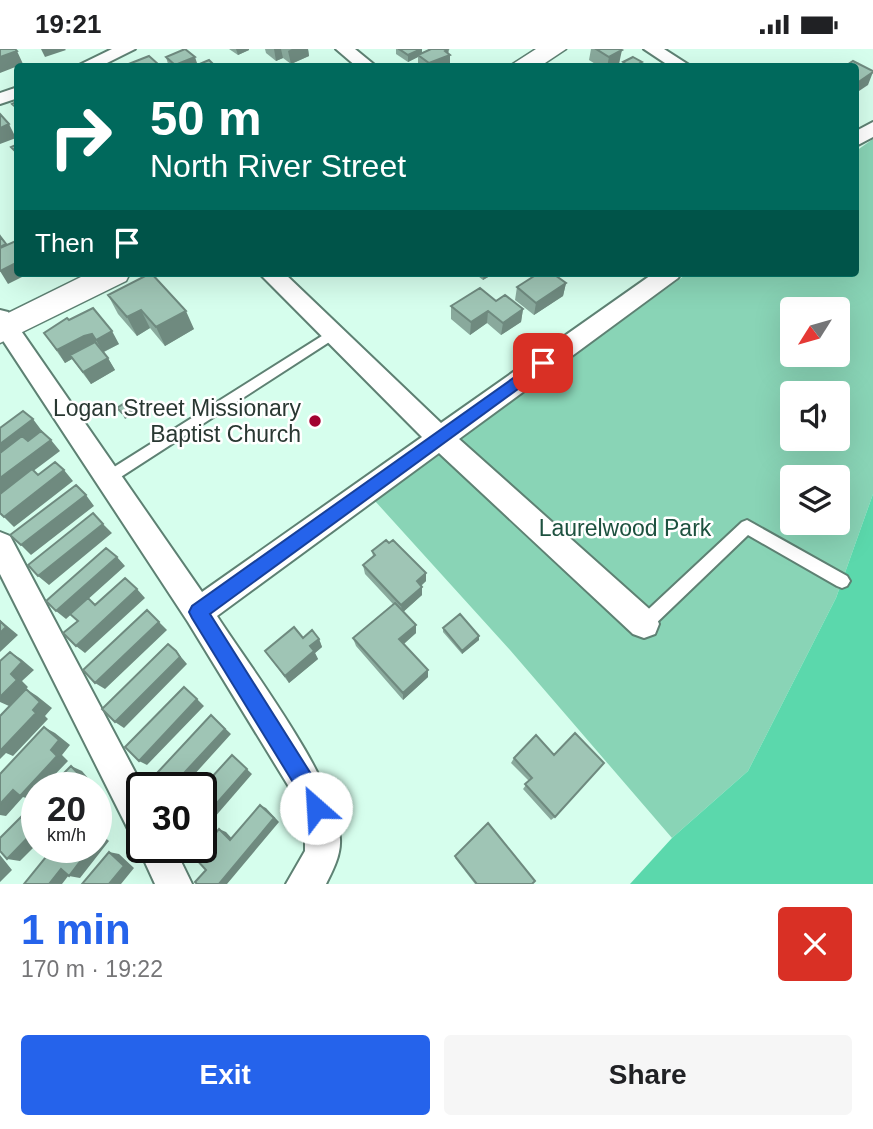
<!DOCTYPE html>
<meta charset="utf-8">
<style>
:root{--surface:#fff;--page:#f6f6f6;--text:#202124;--muted:#757577;--accent:#2563eb}
body{margin:0;font-family:Arial,sans-serif;background:var(--page);color:var(--text);height:100vh;display:flex;flex-direction:column;font-size:26px;white-space:nowrap}
*{box-sizing:border-box;margin:0}
p{font-size:23px;color:var(--muted)}
.icon{flex:none;width:38px;height:38px;fill:none;stroke:currentColor;stroke-width:2;stroke-linecap:round;stroke-linejoin:round}
.map{position:relative;height:835px;overflow:hidden}
.sheet{display:flex;flex-direction:column;background:var(--surface);flex:1}
.sheet>*{flex:none}
.guide{position:absolute;left:14px;top:14px;width:845px;height:214px;border-radius:7px;box-shadow:0 7px 28px #0002;background:#00695c;color:#fff;overflow:hidden}
.needle{width:46px;rotate:233deg}
.controls{position:absolute;left:780px;top:248px;display:grid;gap:14px}
.controls a{display:grid;place-items:center;width:70px;height:70px;border-radius:7px;background:var(--surface);box-shadow:0 7px 28px #0002;font-size:35px}
.speed{position:absolute;left:21px;top:723px;display:flex;gap:14px;font-size:35px;font-weight:700;text-align:center}
.speed>*{display:grid;place-content:center;width:91px;height:91px;border-radius:50%;background:var(--surface);box-shadow:0 7px 28px #0002;line-height:1}
.speed small{font-size:18px;font-weight:400}
.speed .limit{border:4px solid #111;border-radius:10px;background:#fff;color:#111}
.pin{position:absolute;display:grid;place-items:center;width:60px;height:60px;color:#fff;margin:-30px;border-radius:14px;box-shadow:0 4px 10px #0006}
.me{position:absolute;width:77px;margin:-38px;rotate:334deg;stroke-linejoin:round;filter:drop-shadow(0 0 5px #0008)}
.turn{display:flex;align-items:center;gap:24px;height:147px;padding:0 21px;font-size:32px}
.turn .icon{width:91px;height:91px;stroke-width:2.5}
.turn b{display:block;font-size:49px;line-height:60px}
.then{display:flex;align-items:center;height:66px;padding:0 21px;background:#0003;gap:14px;font-size:26px}
.round{display:grid;place-items:center;flex:none;width:74px;height:74px;border-radius:7px;background:var(--page)}
.headline{display:flex;align-items:center;justify-content:space-between;height:119px;padding:0 21px}
h1{font-size:42px;font-weight:800;line-height:52px;color:var(--accent)}
.button{display:flex;gap:14px;margin-top:auto;padding:14px 21px}
.button a{flex:1;height:80px;border-radius:7px;background:var(--accent);color:#fff;font-size:28px;font-weight:800;line-height:80px;text-align:center}
.button a+a{background:var(--page);color:var(--text)}
.status{display:flex;justify-content:space-between;align-items:center;height:49px;padding:0 35px;background:var(--surface);direction:ltr}
.status svg{height:19px;fill:currentColor}
.map>svg:first-child{display:block}
.green{fill:#89d4b6;fill-rule:evenodd}
.water{fill:#5bd8ac}
.lines{fill:none;stroke-linecap:round;stroke-linejoin:round}
.service-casing{stroke:#5e8173;stroke-width:4}
.minor-casing{stroke:#5e8173;stroke-width:4}
.secondary-casing{stroke:#5e8173;stroke-width:3}
.service{fill:#fff;fill-rule:evenodd}
.minor{fill:#fff;fill-rule:evenodd}
.secondary{fill:#fff;fill-rule:evenodd}
.wall{fill:#89a99c}
.shaded-wall{fill:#6f8a7f}
.building{fill:#9fc5b5;stroke:#6f8a7f;stroke-width:2}
.route{fill:#2563eb;stroke:#184099;stroke-width:2}
.poi-dot{fill:#a20330;stroke:#fff;stroke-width:2.5}
.labels{text-anchor:middle;stroke-width:5;stroke-linejoin:round;paint-order:stroke}
.poi-label{font-size:23px;fill:#293832;stroke:#fff;text-anchor:end}
.park-label{font-size:23px;fill:#1d513f;stroke:#fff}
</style>
<div class="status"><b>19:21</b><svg viewBox="0 0 49 12"><path d="M0 12V9h3v3zM5 12V6h3v6zM10 12V3h3v9zM15 12V0h3v12zM26 1h20v11H26zM47 4h2v5h-2z"/></svg></div>
<div class="map">
<svg width="873" height="835" viewBox="0 0 873 835">
<rect width="100%" height="100%" fill="#d6feed"/>
<path class="green" d="M873 90V445L836 549 748 722 672 789 510 601 375 452 688 224H856V102ZM793 261H838V306H793ZM793 345H838V390H793ZM793 429H838V474H793Z"/>
<path class="water" d="M873 445V835H630L672 789 748 722 836 549Z"/>
<g class="lines">
<defs>
<path id="service" d="M333 280 337 282 339 285 337 288 113 433 108 435 103 433 101 429 103 425Z
M747 471 847 527 850 532 847 537 842 539 837 537 748 486 650 580 644 583 638 580 636 575 638 570 742 473Z"/>
<path id="minor" d="M112 0H135L99 18H75Z
M336 0H355L377 18H357Z
M644 0H664L692 18H671Z
M18 38V49L0 55V44Z
M873 73V88L856 97V82Z
M259 224H284L441 374 654 224H681L678 229 459 390 655 565 659 575 655 585 644 589 633 585 439 404 217 567C250 618 338 733 340 790 341 806 333 821 326 835H286L305 802V780L297 751 188 573 0 287V261L8 263 202 543 422 388Z
M0 483 10 487 143 738 142 798H174L192 835H155L138 798 141 789 130 784 0 525Z"/>
<path id="secondary" d="M536 0H566L539 18H508Z
M89 224H130L126 232 0 294V268Z"/>
</defs>
<use href="#service" class="service-casing"/>
<use href="#minor" class="minor-casing"/>
<use href="#secondary" class="secondary-casing"/>
<use href="#service" class="service"/>
<use href="#minor" class="minor"/>
<use href="#secondary" class="secondary"/>
</g>
<path class="wall" d="M229 0H249V1L238 6Z
M265 0H308L309 7 291 15 283 9 276 12 266 4Z
M396 0H422V4L449 5 450 18H418V8L408 13 396 5Z
M591 0H620L619 15 614 18H600L589 11Z
M166 8 197 14 189 18H171L168 15Z
M474 224H495L483 231Z
M566 234 563 247 534 266 515 251 517 238Z
M108 246 194 280 165 297 150 279 137 287 118 265Z
M496 252 523 260 521 273 501 286 487 274 470 286 451 270V257Z
M69 271 119 295 104 303 115 321 91 335 72 310 65 314 44 284Z
M372 502 426 532 421 537 422 546 403 563 416 576V584L404 595 428 621V628L403 651 356 597 353 589 393 555 365 525 363 516 373 507Z
M443 579 479 587V591L462 605 443 583Z
M303 589 319 590 322 598 315 604 318 610 289 634 265 602Z
M554 706 555 768 551 771 523 740 529 732 511 714 514 709Z
M455 807 532 835H475L455 809Z"/>
<path class="shaded-wall" d="M41 0H65L66 1 45 8Z
M236 0H249V1L238 6Z
M274 0H281L283 9 276 12Z
M292 0H308L309 7 291 15 288 2Z
M421 0H422V6H418V8L408 13V6Z
M449 0 448 6H450V18H429V14Z
M622 1 619 15 614 18H607L609 8Z
M17 2 23 15 0 24V8Z
M195 8 197 14 189 18H176L175 16Z
M873 23 868 36 856 44V37L857 34Z
M9 75 16 89 0 95V79Z
M18 213V224H30L8 235 0 222Z
M484 224H495L483 231Z
M566 234 563 247 534 266 536 254Z
M523 260 521 273 501 286 503 274Z
M141 261 150 279 137 287 127 268Z
M186 262 194 280 165 297 156 278Z
M488 262 487 274 470 286 471 273Z
M112 282 119 295 103 303 96 291Z
M92 285 99 298 91 299 65 314 57 301 84 287Z
M108 309 115 321 91 335 83 323Z
M131 358 135 364 125 370 122 364Z
M33 370 42 382 0 414V395Z
M51 391 60 402 0 447V429Z
M64 421 73 432 14 478 4 468Z
M86 446 94 457 31 506 21 496Z
M103 475 112 484 49 536 38 527Z
M117 508 125 517 66 570 56 562Z
M426 524V532L417 540V532Z
M422 538V546L402 564 401 556Z
M137 540 145 549 85 604 76 597Z
M0 571 18 586 0 603Z
M159 573 167 581 105 640 95 634Z
M416 576V584L400 598 399 590Z
M479 587V591L462 605V602Z
M319 590 322 598 315 604 318 610 289 634 285 627 310 597Z
M176 602 187 615 124 679 115 673Z
M10 603 21 610 34 621 22 632 28 638 9 657 0 653V648L11 625Z
M428 621V628L403 651V644Z
M26 640 37 647 52 659 45 667 48 670 13 707 6 704 0 710V699L33 661Z
M197 650 204 657 147 716 139 712Z
M211 666 231 685 183 738H171Z
M44 678 55 684 70 696 62 706 68 712 43 738H37V746L32 751 23 748 6 767 0 766V755L51 701Z
M232 706 252 725 201 784V772Z
M71 717 82 722 94 736 91 738H77Z
M96 752 101 757 96 762Z
M260 756 266 759 279 773 227 835H219Z
M96 775 104 781 101 785 109 792 80 829 69 827 91 798H96Z
M37 779V795L20 812 7 810Z
M219 780 226 783 236 794 230 791Z
M109 803 119 805 134 819 121 835H109Z
M0 806 12 821 0 833Z
M61 820 72 822 62 835H49Z"/>
<path class="building" d="M0 0H15L17 2 0 8Z
M185 0 195 8 175 16 166 8Z
M399 0H421L408 6Z
M431 0H448L445 2 450 6 429 14 418 6Z
M596 0H620L622 1 609 8Z
M149 7 158 15 153 18H121Z
M633 8 642 13 633 18H630L623 13Z
M209 11 216 18 195 17Z
M853 12 873 22V23L857 34H856V18H844Z
M18 52V60L12 55Z
M0 65 9 75 0 79Z
M18 95V105L11 98Z
M0 187 6 195 0 198Z
M18 191V213L0 222V199Z
M151 224 186 262 156 278 141 261 127 268 108 246Z
M539 224H552L566 234 536 254 517 238Z
M480 239 496 252 505 246 523 260 503 274 488 262 471 273 451 257Z
M93 259 112 282 96 291 92 285 84 287 57 301 44 284 67 269 69 271Z
M95 293 108 309 83 323 70 306Z
M126 353 131 358 122 364 117 359Z
M23 362 33 370 0 395V379Z
M41 382 51 391 0 429V404L22 387 28 392Z
M55 413 64 421 4 468 0 464V445L32 420 38 426Z
M76 436 86 446 21 496 10 486Z
M93 464 103 475 38 527 28 516Z
M386 491 389 494 393 491 426 524 417 532 422 538 401 556 363 516 375 506 372 502Z
M106 499 117 508 56 562 46 552Z
M125 529 137 540 76 597 63 584 78 572 70 565 88 549 95 556Z
M395 554 416 576 399 590 428 621 403 644 353 589Z
M147 561 159 573 95 634 83 621Z
M460 565 479 587 462 602 443 579Z
M0 572 6 578 0 584Z
M294 578 303 589 312 581 319 590 310 597 314 602 285 627 265 602Z
M168 595 176 602 180 608 115 673 102 660Z
M10 603 22 613 11 625 17 631 0 648V612Z
M184 638 197 650 139 712 125 698Z
M26 640 40 653 33 661 36 664 0 702V667Z
M211 666 225 680 171 738H144Z
M44 678 59 691 51 701 57 707 20 747 13 741 0 755V725Z
M575 684 604 714 555 768 525 735 532 729 514 709 536 686 554 706Z
M232 706 247 720 201 772V740Z
M71 717 84 731 77 738H50Z
M37 752V779L7 810 0 802V789Z
M260 756 274 769 219 835H197L195 833 206 821 195 809 219 780 230 791Z
M488 774 535 832 532 835H477L455 807Z
M54 798H91L69 827 61 820 49 835H24Z
M109 803 124 817 109 835H82Z"/>
<path class="route" d="M543 308 550 314 548 318 210 565 318 736 327 759 324 767 316 770 309 767 302 748 192 569 189 563 192 557Z"/>
<circle class="poi-dot" cx="315" cy="372" r="7"/>
<g class="labels">
<g class="poi-label">
<text x="301" y="367">Logan Street Missionary<tspan x="301" dy="26">Baptist Church</tspan></text>
</g>
<g class="park-label">
<text x="625" y="487">Laurelwood Park</text>
</g>
</g>
</svg>
<div class="controls">
<a><svg class="needle" viewBox="-14 -14 28 28"><path d="M0-13l5 13h-10z" fill="#e53935"/><path d="M0 13l5-13h-10z" fill="#757577"/></svg></a>
<a><svg class="icon" aria-label="sound" viewBox="0 0 24 24"><path d="M4 9h4l5-4v14l-5-4H4zM17 9q2 3 0 6"/></svg></a>
<a><svg class="icon" aria-label="layers" viewBox="0 0 24 24"><path d="M12 4l9 5-9 5-9-5zM3 14l9 5 9-5"/></svg></a>
</div>
<div class="speed"><div>20<small>km/h</small></div><div class="limit">30</div></div>
<div class="pin" style="left:543px;top:314px;background:#d93025"><svg class="icon" aria-label="arrive" viewBox="0 0 24 24"><path d="M6 21V4h12l-3 4 3 4H6"/></svg></div>
<svg class="me" style="left:316px;top:759px" viewBox="-20 -20 40 40"><circle r="19" fill="#fff"/><path d="M0-13L10 11 0 6-10 11z" fill="#2563eb"/></svg>
<div class="guide">
<div class="turn"><svg class="icon" aria-label="right" viewBox="0 0 24 24"><path d="M7 20v-9h11M14 6l5 5-5 5"/></svg><div><b>50 m</b>North River Street</div></div>
<div class="then">Then<svg class="icon" aria-label="arrive" viewBox="0 0 24 24"><path d="M6 21V4h12l-3 4 3 4H6"/></svg></div>
</div>
</div>
<section class="sheet">
<div class="headline"><div><h1>1 min</h1><p>170 m · 19:22</p></div><a class="round" style="background:#d93025;color:#fff"><svg class="icon" aria-label="close" viewBox="0 0 24 24"><path d="M6 6l12 12M18 6L6 18"/></svg></a></div>
<div class="button"><a>Exit</a><a>Share</a></div>
</section>
